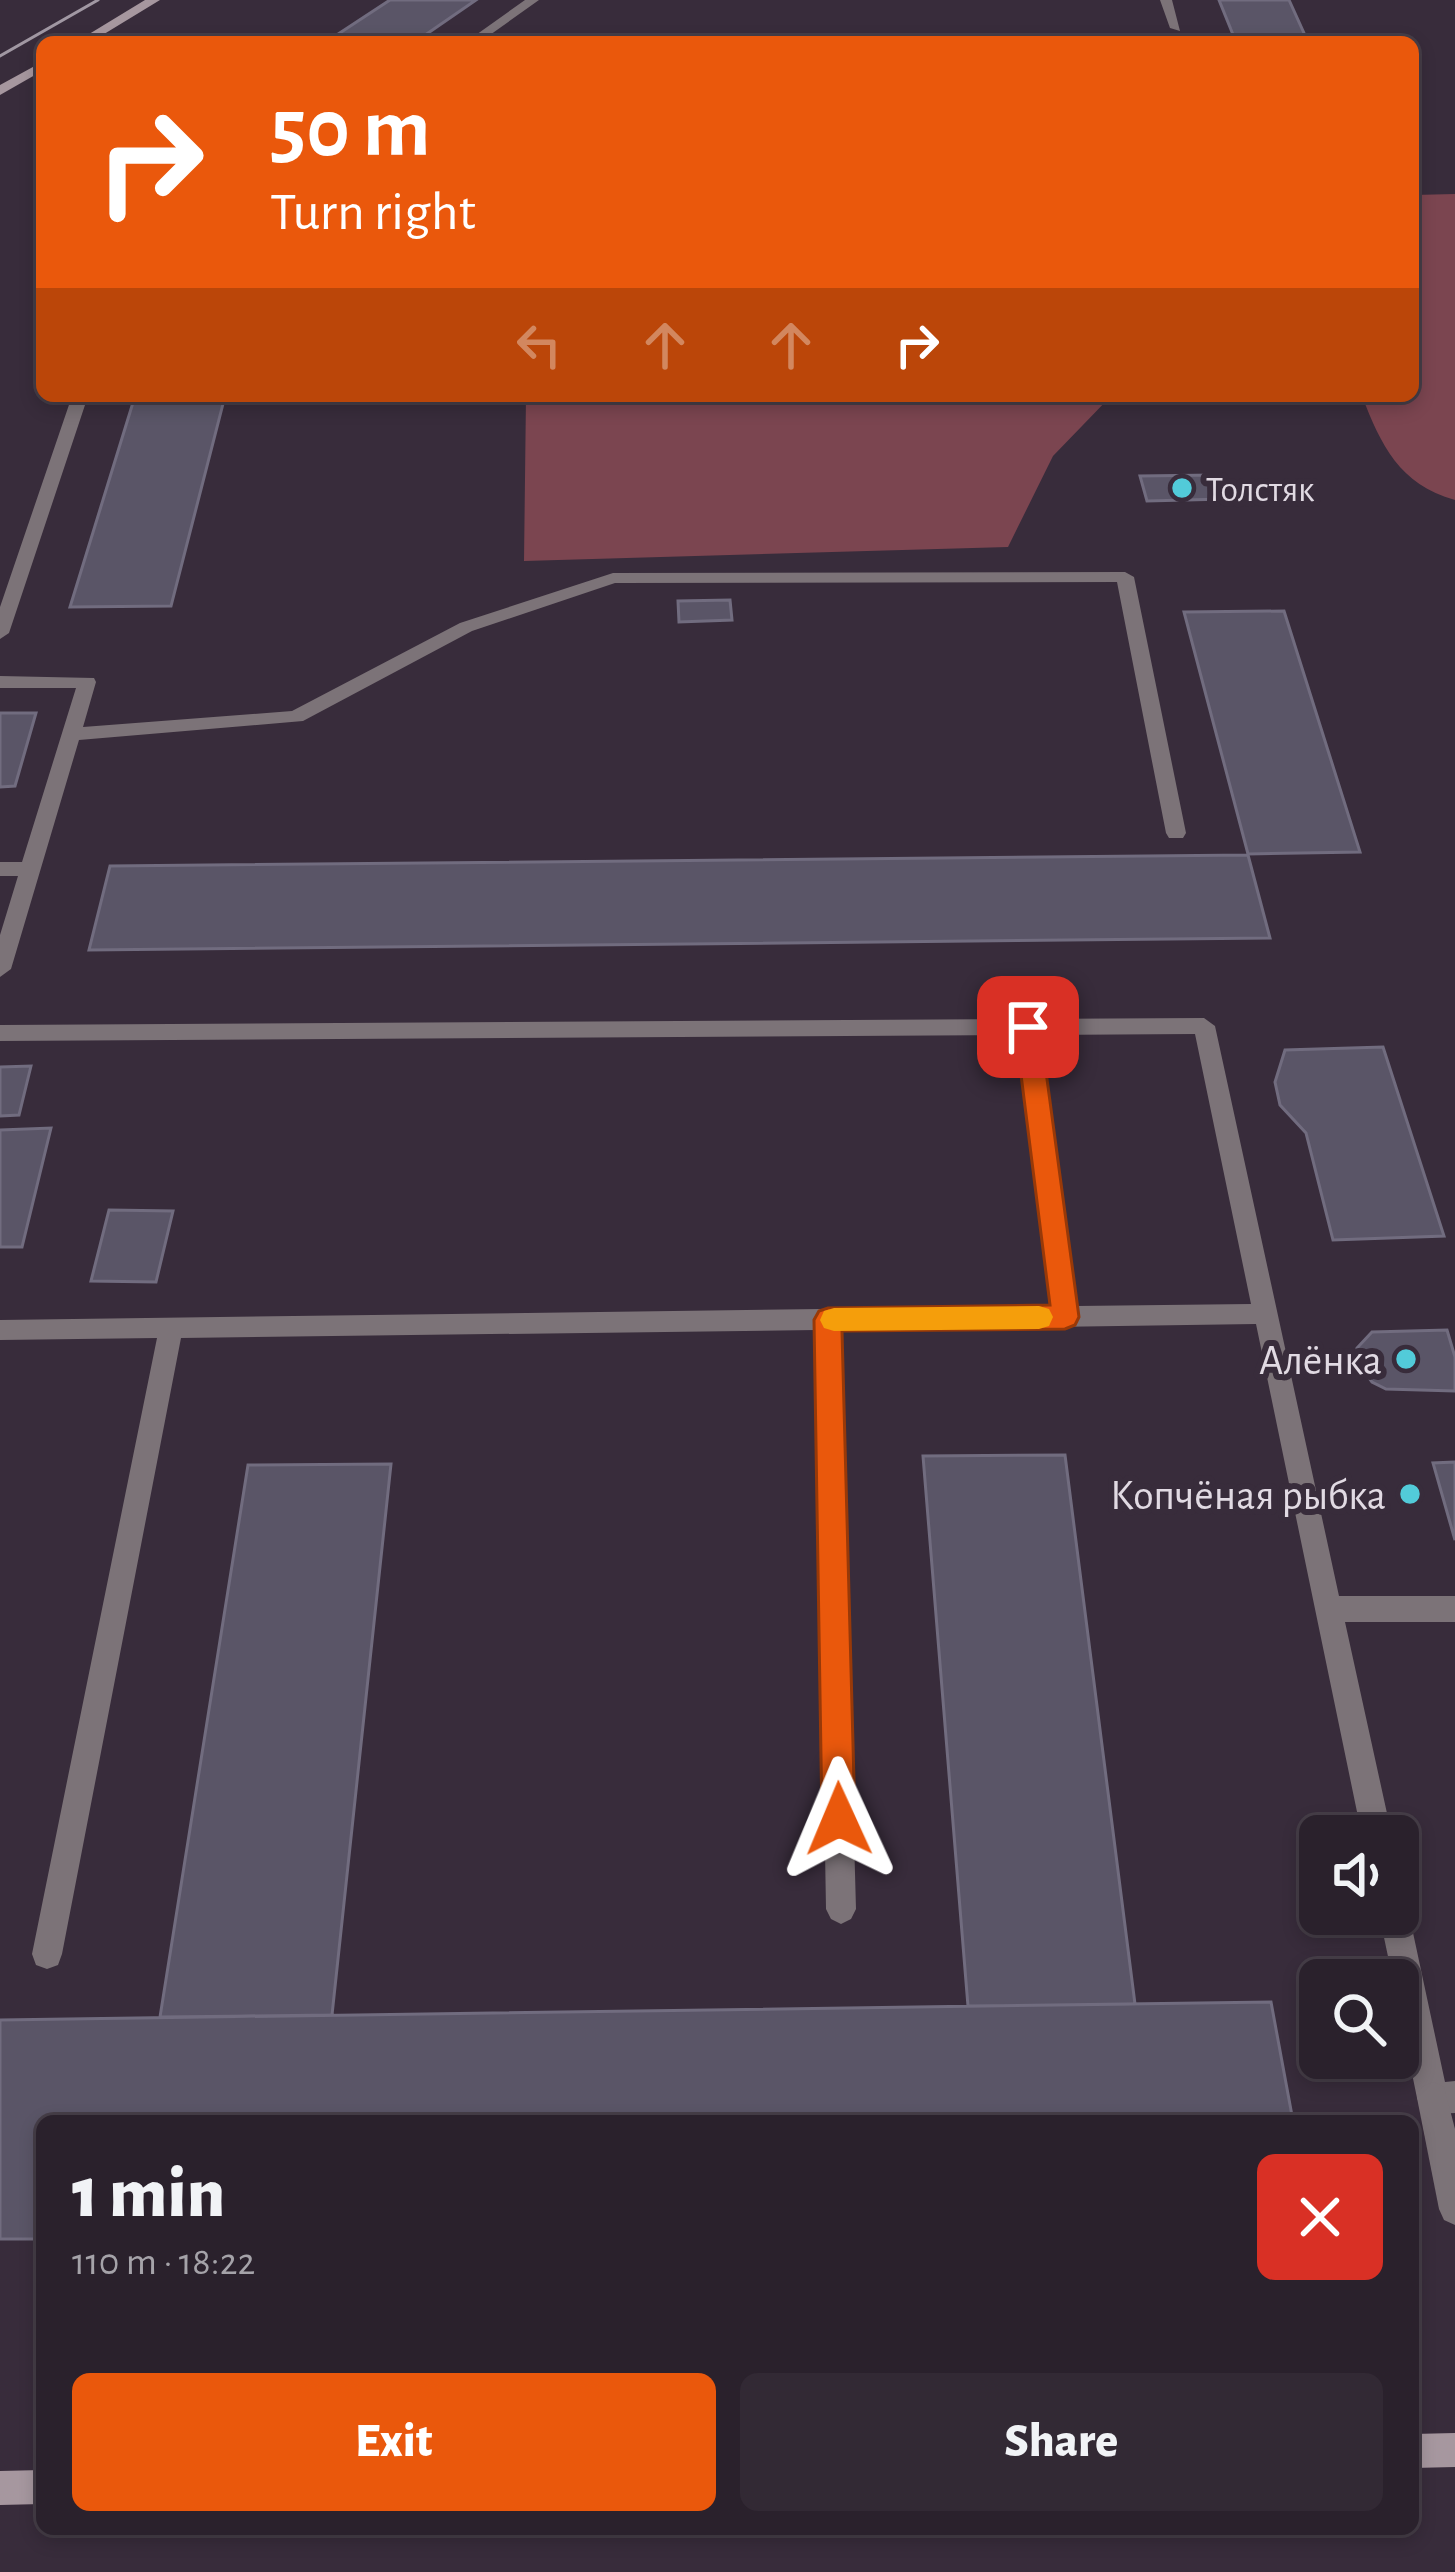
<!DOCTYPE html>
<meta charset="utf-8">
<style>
:root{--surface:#2a212c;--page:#322934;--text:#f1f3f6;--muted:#a5a3a9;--line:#463e48;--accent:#ea580c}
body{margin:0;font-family:"Alegreya Sans",sans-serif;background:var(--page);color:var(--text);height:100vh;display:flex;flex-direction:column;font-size:45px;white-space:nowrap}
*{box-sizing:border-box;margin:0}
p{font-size:39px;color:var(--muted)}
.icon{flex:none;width:66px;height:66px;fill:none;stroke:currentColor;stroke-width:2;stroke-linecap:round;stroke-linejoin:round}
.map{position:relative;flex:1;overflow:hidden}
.details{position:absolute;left:36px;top:2115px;width:1383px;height:420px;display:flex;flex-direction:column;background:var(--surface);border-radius:18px;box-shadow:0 6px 18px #0003,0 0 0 3px var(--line)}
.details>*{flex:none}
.banner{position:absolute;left:36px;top:36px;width:1383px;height:366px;border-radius:18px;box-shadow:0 6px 18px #0003,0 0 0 3px var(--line);background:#ea580c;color:#fff;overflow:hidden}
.tools{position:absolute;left:1299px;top:1815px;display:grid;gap:24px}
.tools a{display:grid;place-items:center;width:120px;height:120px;border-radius:18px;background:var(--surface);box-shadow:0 6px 18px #0003,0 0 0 3px var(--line);font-size:60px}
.pin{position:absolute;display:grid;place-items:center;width:102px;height:102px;color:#fff;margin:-51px;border-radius:24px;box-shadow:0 6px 18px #0006}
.me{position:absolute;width:132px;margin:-66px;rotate:359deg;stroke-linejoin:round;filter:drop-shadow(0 0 9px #0008)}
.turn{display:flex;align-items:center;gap:42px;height:252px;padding:0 36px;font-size:54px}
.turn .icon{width:156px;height:156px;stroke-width:2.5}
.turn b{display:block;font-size:84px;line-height:102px}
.lanes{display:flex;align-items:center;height:114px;padding:0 36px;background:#0003;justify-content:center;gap:60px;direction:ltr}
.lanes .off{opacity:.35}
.round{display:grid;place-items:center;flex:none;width:126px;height:126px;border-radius:18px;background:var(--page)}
.head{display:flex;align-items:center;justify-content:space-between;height:204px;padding:0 36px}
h1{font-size:72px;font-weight:800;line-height:90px}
.cta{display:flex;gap:24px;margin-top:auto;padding:24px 36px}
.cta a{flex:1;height:138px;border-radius:18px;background:var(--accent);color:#fff;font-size:48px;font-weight:800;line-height:138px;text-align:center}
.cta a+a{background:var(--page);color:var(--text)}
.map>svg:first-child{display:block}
.green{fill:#7b4550}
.building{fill:#5a5567;stroke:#716c7f;stroke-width:3}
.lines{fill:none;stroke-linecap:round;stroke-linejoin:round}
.lane{fill:#7c7378;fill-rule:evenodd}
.street{fill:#7c7378;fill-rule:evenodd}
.secondary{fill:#a6979f;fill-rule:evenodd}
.tram{stroke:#a198a3;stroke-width:3}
.route{fill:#ea580c;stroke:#983908;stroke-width:3}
.slow{fill:#f59e0b}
.poi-dot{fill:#52cbd9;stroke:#382c3b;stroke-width:4.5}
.labels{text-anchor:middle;stroke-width:12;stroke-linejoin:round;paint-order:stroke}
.far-poi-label{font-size:36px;fill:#e1dae3;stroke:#382c3b;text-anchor:start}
.poi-label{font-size:42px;fill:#e1dae3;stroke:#382c3b;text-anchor:end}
</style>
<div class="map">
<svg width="1455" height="2572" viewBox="0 0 1455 2572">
<rect width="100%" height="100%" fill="#382c3b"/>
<path class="green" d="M1455 194V500C1399 484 1381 445 1362 396H1413V195Z
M526 396H1111L1053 456 1008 547 524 561Z"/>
<path class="building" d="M390 0H476L415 42H326Z
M1219 0H1289L1308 42H1236Z
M135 396H225L171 606 70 607Z
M1215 475 1224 499 1147 501 1140 476Z
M730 600 732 620 679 622 678 601Z
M1284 611 1360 852 1248 854 1184 612Z
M0 713H36L15 786 0 787Z
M1248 855 1270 938 89 950 110 866Z
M1383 1047 1444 1236 1333 1240 1306 1133 1280 1105 1275 1082 1285 1050Z
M31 1066 19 1115 0 1116V1067Z
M51 1128 22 1247H0V1130Z
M109 1210 173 1211 156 1282 91 1281Z
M1447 1330 1455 1357V1391L1386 1389 1372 1382 1357 1361V1348L1372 1332Z
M1065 1455 1135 2004 968 2006 923 1456Z
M1455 1462V1540L1433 1463Z
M391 1464 332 2015 160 2017 248 1465Z
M1271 2002 1293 2121H42V2239H0V2020Z"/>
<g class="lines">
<path class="lane" d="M525 0H539L480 42H466Z
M1160 0H1172L1180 31 1170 28Z
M72 396H88L9 633 0 639V607Z
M1125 572 1134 577 1186 833 1183 838H1169L1166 833 1117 582 615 583 472 631 303 721 79 740 11 969 0 977V935L18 876H0V862H22L76 688H0V676L94 678 96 682 83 727 292 711 460 623 613 573Z
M1204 1018 1215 1026 1339 1596H1455V1622H1345L1392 1836H1362L1256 1324 840 1330 856 1909 851 1919 841 1924 831 1919 826 1909 816 1330 181 1338 62 1954 58 1965 47 1969 36 1965 32 1954 157 1338 0 1340V1320L1052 1306 1018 1035 0 1041V1025ZM1195 1034 1251 1304 1076 1306 1040 1035Z
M1398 1901 1405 1903 1409 1914 1445 2082 1455 2081V2113L1433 2114 1422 2109 1417 2098 1398 2005V1980H1393L1379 1914H1398Z"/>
<path class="street" d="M1433 2082 1444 2087 1455 2129V2225L1444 2220 1439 2209 1417 2098 1422 2087Z"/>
<path class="secondary" d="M145 0H160L91 42H76Z
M42 62V71L0 95V85Z
M1455 2433V2467L1413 2468V2434Z
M42 2470V2504L0 2505V2471Z"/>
<path class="tram" d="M0 56 98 0"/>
</g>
<path class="route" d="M1028 1018 1040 1027 1079 1317 1075 1325 1065 1329 842 1331 855 1819 850 1830 839 1835 827 1830 822 1819 814 1320 819 1311 828 1308 1050 1305 1015 1027Z"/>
<path class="slow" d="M1039 1306 1049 1309 1053 1317 1049 1326 1039 1329 834 1331 824 1328 820 1320 824 1311 834 1308Z"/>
<g class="poi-dot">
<circle cx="1182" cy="488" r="12"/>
<circle cx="1406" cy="1359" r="12"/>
<circle cx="1410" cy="1494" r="12"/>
</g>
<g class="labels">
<g class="far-poi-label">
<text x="1206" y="501">Толстяк</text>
</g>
<g class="poi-label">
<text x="1382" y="1374">Алёнка</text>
<text x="1386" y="1509">Копчёная рыбка</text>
</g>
</g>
</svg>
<div class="tools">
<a><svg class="icon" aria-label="sound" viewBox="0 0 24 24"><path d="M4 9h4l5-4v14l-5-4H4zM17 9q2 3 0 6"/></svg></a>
<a><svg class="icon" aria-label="search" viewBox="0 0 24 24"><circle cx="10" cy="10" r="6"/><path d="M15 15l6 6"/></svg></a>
</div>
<div class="pin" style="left:1028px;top:1027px;background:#d93025"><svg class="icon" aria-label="arrive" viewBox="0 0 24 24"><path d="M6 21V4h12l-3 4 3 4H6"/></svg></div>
<svg class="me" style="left:839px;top:1819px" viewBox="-20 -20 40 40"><path d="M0-17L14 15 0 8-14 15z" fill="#ea580c" stroke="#fff" stroke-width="4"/></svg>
<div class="banner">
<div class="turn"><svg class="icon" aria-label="right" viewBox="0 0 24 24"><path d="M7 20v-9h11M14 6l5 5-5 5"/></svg><div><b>50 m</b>Turn right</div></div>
<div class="lanes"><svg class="icon off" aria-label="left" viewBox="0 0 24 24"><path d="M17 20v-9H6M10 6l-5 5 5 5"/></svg><svg class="icon off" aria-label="ahead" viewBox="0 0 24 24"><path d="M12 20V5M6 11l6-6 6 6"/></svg><svg class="icon off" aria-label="ahead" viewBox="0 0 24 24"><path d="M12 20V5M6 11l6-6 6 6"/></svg><svg class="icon" aria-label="right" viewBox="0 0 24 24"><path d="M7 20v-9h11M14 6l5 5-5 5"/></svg></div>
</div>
<section class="details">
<div class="head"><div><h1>1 min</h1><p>110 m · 18:22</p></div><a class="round" style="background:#d93025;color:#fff"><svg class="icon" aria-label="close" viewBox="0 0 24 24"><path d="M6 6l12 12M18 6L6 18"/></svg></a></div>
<div class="cta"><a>Exit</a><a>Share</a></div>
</section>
</div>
